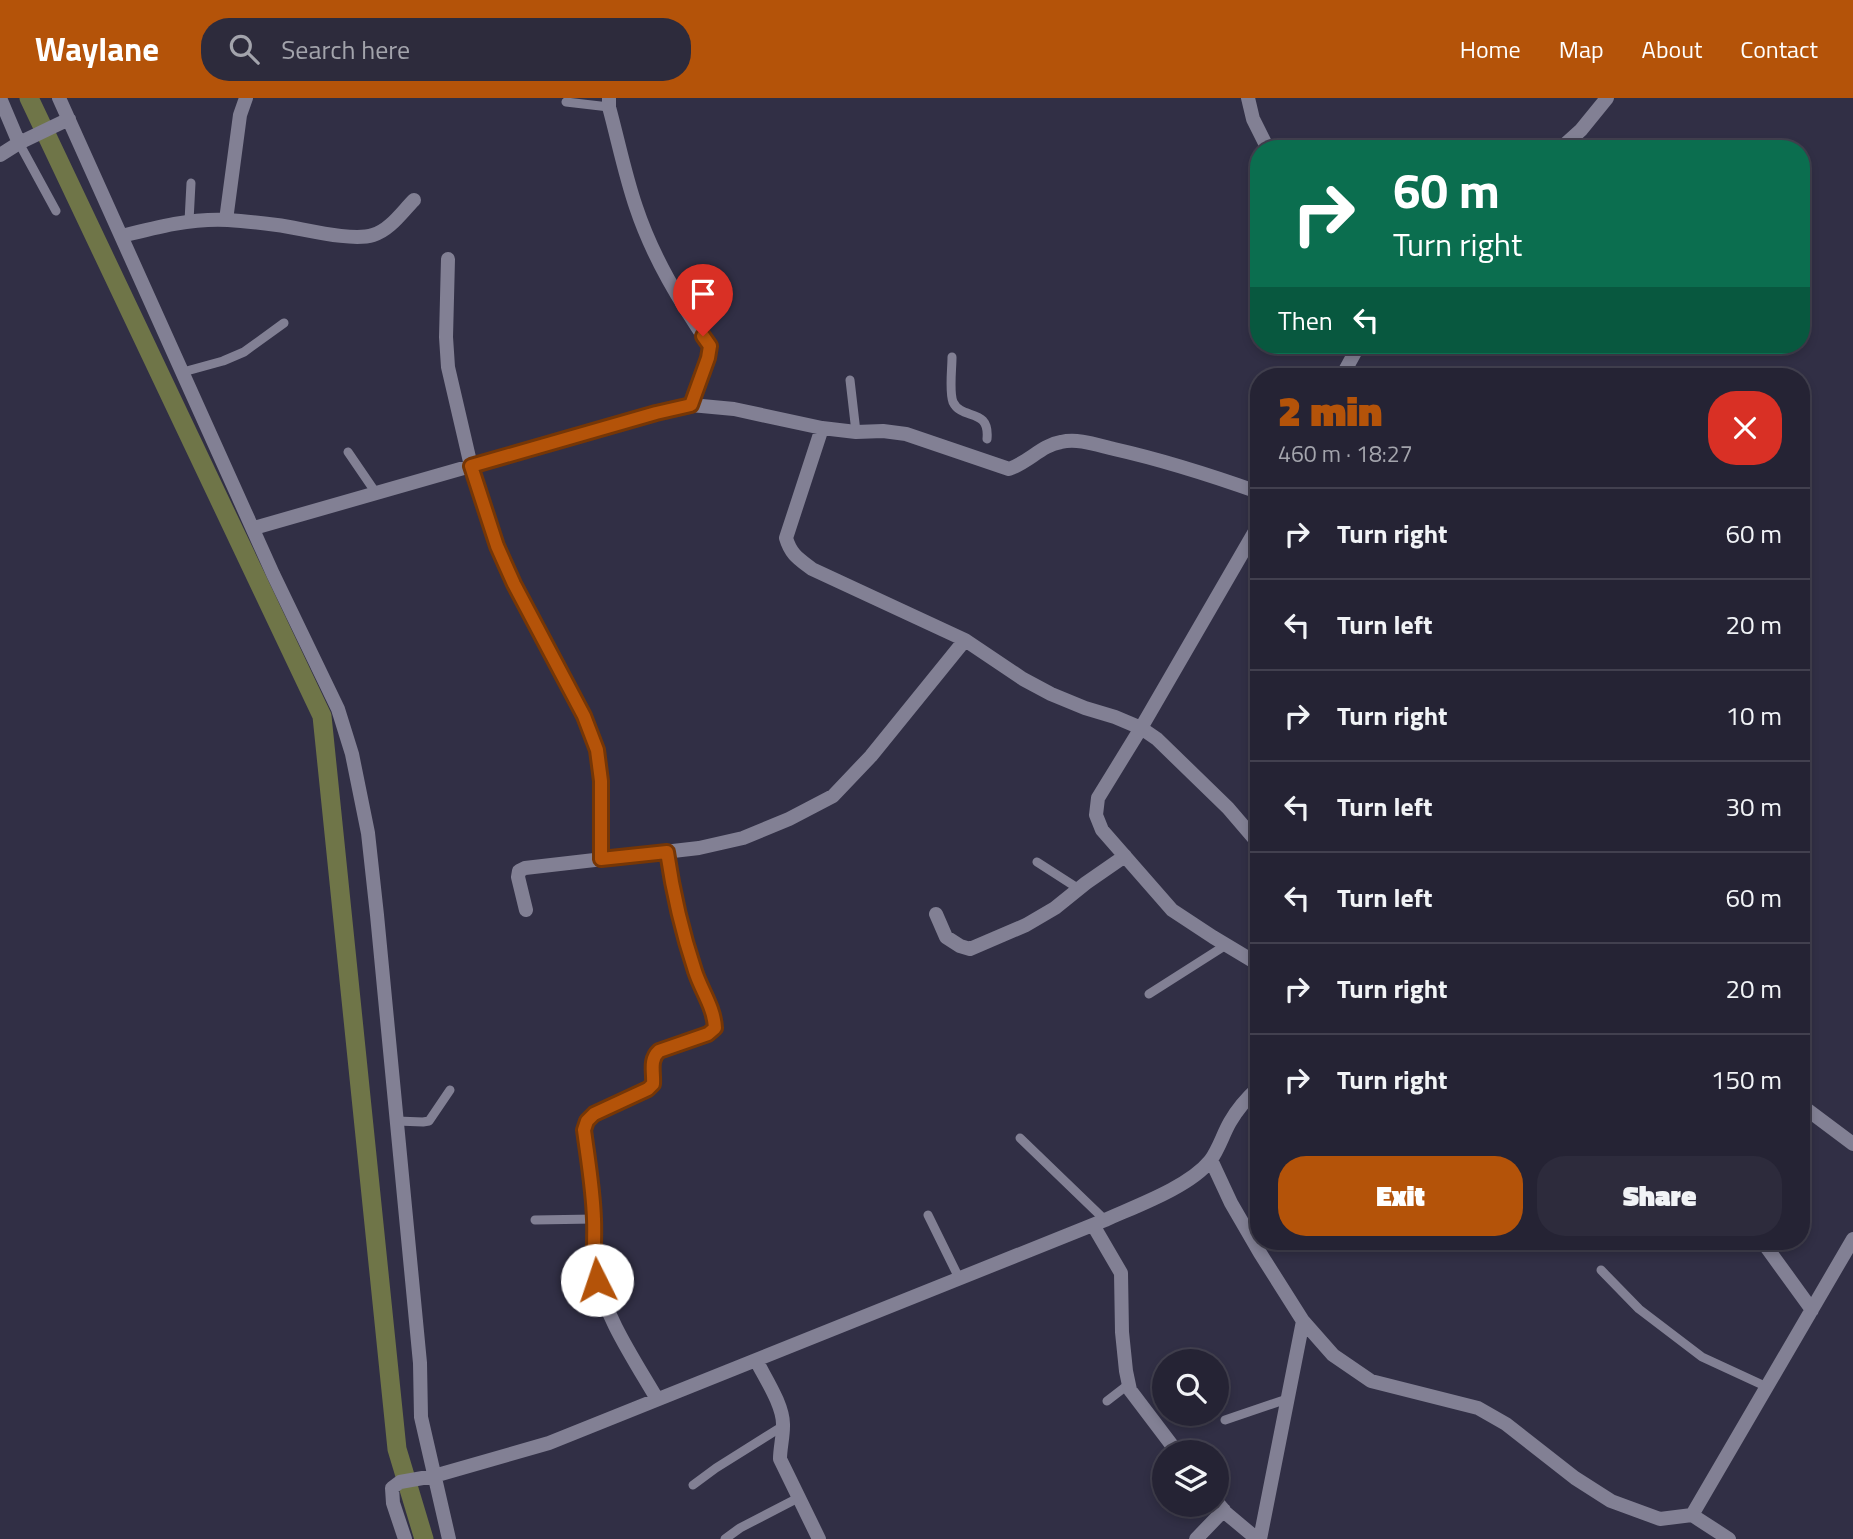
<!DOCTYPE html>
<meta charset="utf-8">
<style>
:root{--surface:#252334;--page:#2d2b3c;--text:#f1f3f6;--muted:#a3a4ac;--line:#42404f;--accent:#b45309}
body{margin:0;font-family:"Titillium Web",sans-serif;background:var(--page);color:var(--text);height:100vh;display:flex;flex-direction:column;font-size:26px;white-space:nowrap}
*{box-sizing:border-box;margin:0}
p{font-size:23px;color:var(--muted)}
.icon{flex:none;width:38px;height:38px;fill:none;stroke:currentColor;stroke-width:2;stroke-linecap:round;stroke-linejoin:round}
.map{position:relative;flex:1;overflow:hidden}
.side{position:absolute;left:1250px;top:270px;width:560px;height:882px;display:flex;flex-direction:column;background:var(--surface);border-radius:28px;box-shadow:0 4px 10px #0003,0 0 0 2px var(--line)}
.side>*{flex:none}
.guide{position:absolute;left:1250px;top:42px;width:560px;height:214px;border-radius:28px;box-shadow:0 4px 10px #0003,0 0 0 2px var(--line);background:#0b6e4f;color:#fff;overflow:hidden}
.tools{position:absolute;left:1152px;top:1251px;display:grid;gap:14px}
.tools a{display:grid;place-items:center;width:77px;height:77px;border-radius:50%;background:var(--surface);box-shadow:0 4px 10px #0003,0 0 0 2px var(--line);font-size:35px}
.pin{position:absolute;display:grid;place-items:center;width:60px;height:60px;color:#fff;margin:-72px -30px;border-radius:50% 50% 50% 0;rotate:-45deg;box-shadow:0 0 7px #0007}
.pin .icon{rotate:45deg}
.me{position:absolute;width:77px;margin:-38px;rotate:356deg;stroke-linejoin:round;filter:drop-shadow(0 0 5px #0008)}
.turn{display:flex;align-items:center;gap:24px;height:147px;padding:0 28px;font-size:32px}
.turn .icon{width:91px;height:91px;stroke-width:2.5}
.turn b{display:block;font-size:49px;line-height:60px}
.then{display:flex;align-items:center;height:66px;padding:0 28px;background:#0003;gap:14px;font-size:26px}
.round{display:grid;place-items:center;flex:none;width:74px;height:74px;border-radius:28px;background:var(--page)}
.overview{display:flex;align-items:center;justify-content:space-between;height:119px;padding:0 28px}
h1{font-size:42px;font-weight:800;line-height:52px;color:var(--accent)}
.button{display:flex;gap:14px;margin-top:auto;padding:14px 28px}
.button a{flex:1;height:80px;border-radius:28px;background:var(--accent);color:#fff;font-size:28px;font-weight:800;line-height:80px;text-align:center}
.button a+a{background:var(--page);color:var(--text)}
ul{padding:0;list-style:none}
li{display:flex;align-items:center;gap:21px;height:91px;padding:0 28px;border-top:2px solid var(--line)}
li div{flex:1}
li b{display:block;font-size:26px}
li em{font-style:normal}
header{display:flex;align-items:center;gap:42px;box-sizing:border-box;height:98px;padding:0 35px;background:var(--accent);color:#fff}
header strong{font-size:33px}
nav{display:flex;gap:38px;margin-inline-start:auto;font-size:24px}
.search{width:490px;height:63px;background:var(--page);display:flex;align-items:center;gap:18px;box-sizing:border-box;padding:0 24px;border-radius:28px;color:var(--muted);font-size:26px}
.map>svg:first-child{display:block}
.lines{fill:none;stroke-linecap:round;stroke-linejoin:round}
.canal{stroke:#6f7548;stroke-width:19}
.service{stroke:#828094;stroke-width:9}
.minor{stroke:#828094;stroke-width:14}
.route-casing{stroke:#753606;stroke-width:18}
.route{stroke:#b45309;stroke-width:12}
</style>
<header>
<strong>Waylane</strong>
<div class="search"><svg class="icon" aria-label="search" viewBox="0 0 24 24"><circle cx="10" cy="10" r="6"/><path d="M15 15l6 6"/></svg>Search here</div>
<nav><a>Home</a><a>Map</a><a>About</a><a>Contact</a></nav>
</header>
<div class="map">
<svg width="1853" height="1441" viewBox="0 0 1853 1441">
<rect width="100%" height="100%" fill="#312f45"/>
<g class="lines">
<path class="canal" d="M29 0 322 618 397 1351 424 1441"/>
<path class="service" d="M566 4 609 9
M19 45 56 113
M189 123 191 85
M952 259C952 271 949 294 953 304 962 323 990 309 987 341
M183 274 223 263 244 254 284 225
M850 282 856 334
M348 354 376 395
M1037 764 1079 791
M1149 896 1226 847
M397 1023 423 1024 429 1023 450 992
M1020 1040 1105 1122
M928 1117 959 1180
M535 1122 594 1121
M1601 1172 1639 1211 1702 1259 1767 1289
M1107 1303 1129 1286
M1225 1322 1287 1301
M693 1387 716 1370 783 1328
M725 1441 740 1430 798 1400"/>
<path class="minor" d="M0 0 19 45
M59 0 273 476 338 611 352 656 368 735 377 817 420 1265 421 1319 449 1441
M609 0V9C618 42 625 77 636 109 653 160 680 204 710 248L708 260 691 307
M1248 0 1253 21 1268 51
M1560 51 1581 32 1607 0
M0 57 19 45 69 21
M226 122 240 17 246 0
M122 138C157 129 192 120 228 122 244 123 261 125 277 127 301 130 351 144 373 137 390 132 402 114 414 102
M448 161 446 239 448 269 471 368 497 448 514 486 584 619 597 652 601 683V761
M1342 278 1359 247
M822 330 786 440C791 457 799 461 812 471L965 542 1023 581 1051 596 1085 610 1115 619 1141 630 1157 641 1228 710 1258 745
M1258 428 1141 630 1098 700 1096 717 1102 732 1172 812 1213 839 1258 866
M254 430 656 315 691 307 734 311 822 330 856 334 883 333 906 336 1009 371C1029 364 1042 347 1061 344 1078 340 1097 347 1114 351 1163 362 1210 377 1258 394
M526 812 518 779 519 773 525 770 699 750 743 740 789 721 833 698 871 658 965 542
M936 816 946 839 960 848 970 851 1026 827 1055 810 1086 785 1125 758
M1801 1007 1853 1046
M1211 1062 1231 1105 1260 1155 1303 1223 1333 1257 1371 1283 1478 1310 1506 1326 1575 1380 1611 1403 1660 1421 1692 1417 1729 1441
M1093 1127 1121 1175 1122 1234 1126 1273 1130 1292 1177 1354
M1762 1143 1812 1212
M756 1262C765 1280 784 1308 783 1328 783 1340 780 1350 780 1361L819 1441
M657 1301C633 1260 605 1219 594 1171 591 1157 595 1138 594 1123 593 1092 588 1062 584 1032L587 1023 594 1016 648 991 653 986C654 978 650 966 654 958 660 947 702 944 715 930 714 909 701 892 695 873 682 834 673 795 667 754
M1216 1403 1227 1416 1257 1441
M1692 1417 1853 1141
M405 1441 393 1405 392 1390 400 1384 434 1378 549 1345 1105 1122C1136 1108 1189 1089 1210 1063 1219 1051 1223 1036 1230 1024 1238 1010 1247 1000 1258 990
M1196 1441 1224 1412
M1260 1441 1303 1223"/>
</g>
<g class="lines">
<defs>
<path id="route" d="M597 1182C592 1162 595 1142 594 1121 593 1091 588 1062 584 1032L587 1023 594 1016 648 991 653 986C654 975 649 962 659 953L708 936 715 930C714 909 701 892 695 873 682 834 673 795 667 754L601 761V683L597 652 584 618 514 486 497 448 471 368 656 315 691 307 708 260 710 248 703 238"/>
</defs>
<use href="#route" class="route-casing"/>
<use href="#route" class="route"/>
</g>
</svg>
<div class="tools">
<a><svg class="icon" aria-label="search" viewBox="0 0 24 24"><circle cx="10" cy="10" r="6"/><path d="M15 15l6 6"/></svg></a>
<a><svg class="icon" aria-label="layers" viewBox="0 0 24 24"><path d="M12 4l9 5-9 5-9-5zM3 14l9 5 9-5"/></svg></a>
</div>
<div class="pin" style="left:703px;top:238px;background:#d93025"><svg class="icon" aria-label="arrive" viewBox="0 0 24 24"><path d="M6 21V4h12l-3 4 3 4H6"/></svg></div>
<svg class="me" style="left:597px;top:1182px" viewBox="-20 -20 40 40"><circle r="19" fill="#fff"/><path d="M0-13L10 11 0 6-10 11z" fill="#b45309"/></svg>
<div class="guide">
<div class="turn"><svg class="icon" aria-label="right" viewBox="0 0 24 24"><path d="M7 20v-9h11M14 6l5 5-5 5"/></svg><div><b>60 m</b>Turn right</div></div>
<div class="then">Then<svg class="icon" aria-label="left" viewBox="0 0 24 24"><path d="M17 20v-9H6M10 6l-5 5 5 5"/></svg></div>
</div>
<section class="side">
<div class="overview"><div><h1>2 min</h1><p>460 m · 18:27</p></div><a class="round" style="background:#d93025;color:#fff"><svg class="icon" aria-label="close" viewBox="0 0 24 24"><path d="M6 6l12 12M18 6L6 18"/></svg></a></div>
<ul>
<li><svg class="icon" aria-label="right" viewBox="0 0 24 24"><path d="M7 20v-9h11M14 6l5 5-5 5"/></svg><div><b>Turn right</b></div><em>60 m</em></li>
<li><svg class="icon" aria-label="left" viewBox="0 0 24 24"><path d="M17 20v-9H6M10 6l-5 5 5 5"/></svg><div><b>Turn left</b></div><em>20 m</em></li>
<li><svg class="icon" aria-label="right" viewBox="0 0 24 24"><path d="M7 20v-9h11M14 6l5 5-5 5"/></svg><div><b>Turn right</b></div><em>10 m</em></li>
<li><svg class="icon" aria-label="left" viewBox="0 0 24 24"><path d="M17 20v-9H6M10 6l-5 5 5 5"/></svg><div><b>Turn left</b></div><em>30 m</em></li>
<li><svg class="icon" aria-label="left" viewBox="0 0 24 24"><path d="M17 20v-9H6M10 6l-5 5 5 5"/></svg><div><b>Turn left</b></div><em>60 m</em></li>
<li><svg class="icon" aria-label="right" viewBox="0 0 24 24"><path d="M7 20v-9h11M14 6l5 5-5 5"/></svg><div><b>Turn right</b></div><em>20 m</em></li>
<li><svg class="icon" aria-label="right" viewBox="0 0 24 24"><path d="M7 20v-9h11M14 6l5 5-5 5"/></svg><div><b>Turn right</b></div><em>150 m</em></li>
</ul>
<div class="button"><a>Exit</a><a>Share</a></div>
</section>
</div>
